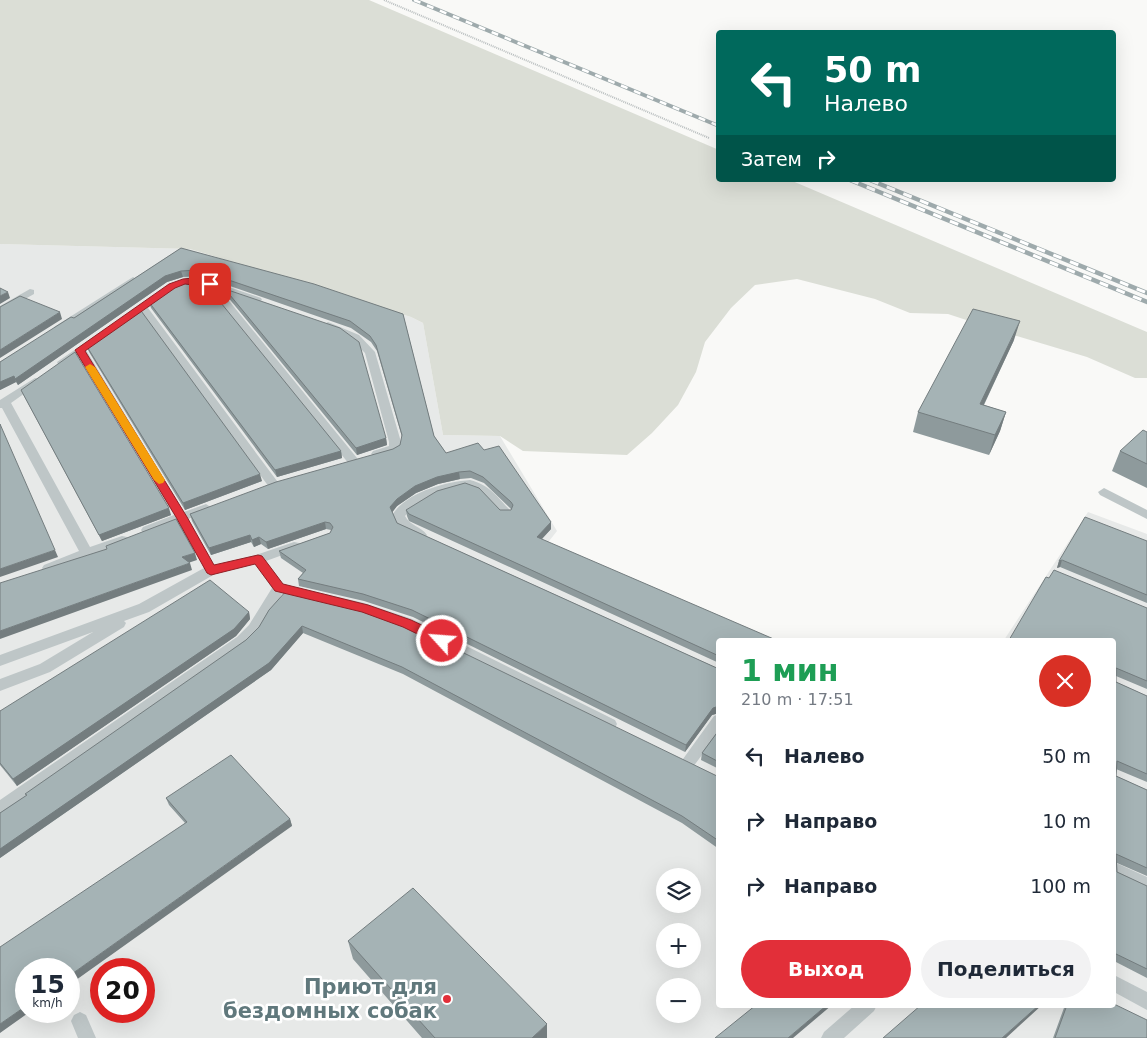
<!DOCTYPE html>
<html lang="ru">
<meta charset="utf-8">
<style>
:root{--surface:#fff;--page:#f2f2f3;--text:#1f2937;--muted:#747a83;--accent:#e22f39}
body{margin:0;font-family:"DejaVu Sans",sans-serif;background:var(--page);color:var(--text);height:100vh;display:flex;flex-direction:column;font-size:19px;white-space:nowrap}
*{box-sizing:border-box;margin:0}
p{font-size:16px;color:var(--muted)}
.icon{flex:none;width:28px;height:28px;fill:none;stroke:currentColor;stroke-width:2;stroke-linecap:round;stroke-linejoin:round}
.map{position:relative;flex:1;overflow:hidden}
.side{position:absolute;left:716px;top:638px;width:400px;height:370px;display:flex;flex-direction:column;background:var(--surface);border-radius:5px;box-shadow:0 5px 20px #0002}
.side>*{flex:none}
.banner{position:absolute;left:716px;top:30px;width:400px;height:152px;border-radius:5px;box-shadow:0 5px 20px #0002;background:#00695c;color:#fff;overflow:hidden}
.fabs{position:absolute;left:656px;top:868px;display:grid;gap:10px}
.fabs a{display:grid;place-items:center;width:45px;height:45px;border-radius:50%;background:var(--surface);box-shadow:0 5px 20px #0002;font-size:25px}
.speed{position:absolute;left:15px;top:958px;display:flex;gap:10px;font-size:25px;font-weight:700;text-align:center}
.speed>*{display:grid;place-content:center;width:65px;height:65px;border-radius:50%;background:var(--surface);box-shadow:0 5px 20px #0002;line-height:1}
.speed small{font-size:12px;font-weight:400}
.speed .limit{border:8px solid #d22;background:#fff;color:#111}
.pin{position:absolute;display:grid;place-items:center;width:42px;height:42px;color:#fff;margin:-21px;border-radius:10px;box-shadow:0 2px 8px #0006}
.me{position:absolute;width:55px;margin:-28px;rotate:296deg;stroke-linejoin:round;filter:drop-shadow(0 0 4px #0008)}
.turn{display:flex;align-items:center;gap:18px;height:105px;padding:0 25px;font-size:22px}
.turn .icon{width:65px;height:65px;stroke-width:2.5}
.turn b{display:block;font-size:35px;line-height:42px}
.then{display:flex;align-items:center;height:48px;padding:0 25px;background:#0003;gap:10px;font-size:19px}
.round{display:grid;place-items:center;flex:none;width:52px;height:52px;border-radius:26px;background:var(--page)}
.head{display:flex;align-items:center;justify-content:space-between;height:85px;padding:0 25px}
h1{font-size:30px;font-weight:600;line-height:38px;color:#1e9e55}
.primary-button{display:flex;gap:10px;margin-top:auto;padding:10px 25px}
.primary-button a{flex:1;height:58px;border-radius:30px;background:var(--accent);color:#fff;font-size:20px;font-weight:600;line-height:58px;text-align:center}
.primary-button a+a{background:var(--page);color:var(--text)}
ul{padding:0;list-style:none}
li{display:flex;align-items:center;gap:15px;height:65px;padding:0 25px}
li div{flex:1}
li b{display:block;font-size:19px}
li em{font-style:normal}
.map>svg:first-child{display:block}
.built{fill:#e7e9e8;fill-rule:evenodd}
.green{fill:#dbded6}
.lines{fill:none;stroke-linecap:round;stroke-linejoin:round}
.path{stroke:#b9bebf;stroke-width:2;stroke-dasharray:1 1;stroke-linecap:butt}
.service{fill:#bec6c7;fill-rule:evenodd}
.rail-far1-casing{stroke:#9eaaac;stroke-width:4}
.rail-casing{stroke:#9eaaac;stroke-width:4.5}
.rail-far1{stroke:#fff;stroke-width:2.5;stroke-dasharray:7;stroke-linecap:butt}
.rail{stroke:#fff;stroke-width:3;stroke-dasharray:9;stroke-linecap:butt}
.wall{fill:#8e9a9c}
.shaded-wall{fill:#747d7f}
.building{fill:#a5b3b5;stroke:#747d7f}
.route{fill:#e22f39;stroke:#931f25}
.slow{fill:#f59e0b}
.poi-dot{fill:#e22f39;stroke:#fff;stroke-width:2}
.labels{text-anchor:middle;stroke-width:5;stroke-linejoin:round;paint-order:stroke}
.near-poi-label{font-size:21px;font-weight:bold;fill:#60787c;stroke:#fff;text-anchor:end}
</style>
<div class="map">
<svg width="1147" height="1038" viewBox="0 0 1147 1038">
<rect width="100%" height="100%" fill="#f9f9f7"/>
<path class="built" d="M0 244 190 249 411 317 423 323 443 435 500 436 557 531 546 545 719 640V1005H1114V640H1004L1088 512 1147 534V1038H0ZM665 876H692V904H665ZM665 931H692V959H665ZM26 969H69V1011H26ZM101 969H144V1011H101ZM665 986H692V1014H665Z"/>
<path class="green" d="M0 0H369L719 150V180H790L1147 332V378H1135L1087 357 1003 332 948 314 910 313 875 299 797 279 755 285 731 308 705 342 696 372 678 405 652 433 627 455 523 451 500 436 443 435 423 323 411 317 190 249 0 244Z"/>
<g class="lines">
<path class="path" d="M384 0 709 138"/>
<path class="service" d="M133 277 138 280 136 282 63 329 59 330 54 327Z
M190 278 214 282 261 298 262 300 257 303 221 291 357 458 359 461 357 464H349L207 286 187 283 185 281Z
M30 289 34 290V294L0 313V306Z
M163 290 168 293 167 295 148 308 277 481 279 484 277 487H269L141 313 130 320H122L121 318Z
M328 322 359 335 375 352 401 442 399 451 377 458 371 454 373 451 389 446V442L365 353 351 339 324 327 323 325Z
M101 332 106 335 105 337 86 350 184 512 206 504 212 508 210 511 188 519 214 565 256 555 294 542 299 543 300 546 299 549 266 561 283 584 364 603 412 619 615 720 617 724 615 728 610 730 605 728 402 627 362 612 282 594 259 633 247 645 6 814 0 816V800L237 637 249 625 272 588 255 564 215 574 149 612 124 621 126 623 124 627 50 672 0 691V679L40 664 93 632 0 666V655L139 604 204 568 178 523 147 534 143 533 141 530 143 527 174 515 78 356 66 364H58L57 362Z
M35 378 39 379 40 381 39 383 11 403 90 547 122 536 127 537 128 540 127 543 49 573 44 571 42 568 44 565 79 551 2 408H0V400Z
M470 480C490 485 497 497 510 510L512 513 510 516H502L474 489C453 484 419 500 405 516 410 526 421 526 427 535L425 538C411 542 397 526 392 515 407 492 445 482 470 480Z
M1104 488 1147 510V519L1100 495 1098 492Z
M719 714V732L693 767 688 769 683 767 680 763 683 759 714 716Z
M1114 862 1147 877V892L1114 877Z
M1114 975 1147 992V1010L1114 992Z
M855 1005H877L874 1011 844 1038H821L824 1032Z
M80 1012 86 1015 96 1038H78L71 1021 74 1015Z"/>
<defs>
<path id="rail-far1" d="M414 0 719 126"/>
<path id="rail" d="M850 180 1147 302
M870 180 1147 293"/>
</defs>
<use href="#rail-far1" class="rail-far1-casing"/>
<use href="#rail" class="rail-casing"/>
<use href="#rail-far1" class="rail-far1"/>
<use href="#rail" class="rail"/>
</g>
<path class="wall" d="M181 248 403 314 434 436 446 453 484 450 551 529 542 539 719 640V663L409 521 407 516 406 510H511V509L484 483 471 478 460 479 438 484 416 493 397 506 392 512 397 523 719 669V713L712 715 685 752 413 617 364 601 299 586 298 579 303 573 281 558 279 551 330 533 331 530 326 529 268 549 261 544 254 547 251 542 211 555 192 521 190 514 393 449 400 445 402 437 377 351 371 342 351 328 201 276 183 277 167 282 18 385 16 382 0 390V362L74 318Z
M225 289 386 438 387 445 357 455 227 296Z
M149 302 341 451 342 458 277 477 151 308Z
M1014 340 984 405 1006 412 1000 431 989 455 913 432 918 412Z
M86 345 262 481 185 510 89 352Z
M21 390 171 515 102 541 24 396Z
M1147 432V488L1112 471 1120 451Z
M1147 541V603L1060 567 1057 568 1059 561Z
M1147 608V689L1116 676V682L1147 696V782L1116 769V776L1147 790V876L1117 863V872L1147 886V978L1114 961V640Z
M269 610 719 777V849L682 823 403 674 303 633 271 670 0 858V813L26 796 246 640 259 627Z
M249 612 250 619 236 636 17 786 0 765V711Z
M719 730V769L701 760 702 753Z
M166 798 290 819 292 826 185 823 169 805Z
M348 941 547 1038H422L353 959Z
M1065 1005H1114L1147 1038H1053Z"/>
<path class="shaded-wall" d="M181 271 183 277 167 282 18 385 15 379 165 276Z
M8 292 10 298 0 304V296Z
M60 312 62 319 0 358V350Z
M1020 321 1014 340 975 423 980 404Z
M14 376 16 382 0 390V382Z
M1006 412 1000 431 989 455 995 435Z
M386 438 387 445 357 455 356 448Z
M341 451 342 458 277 477 275 470Z
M459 472 460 479 438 484 416 493 397 506 391 514 390 507 397 499 415 486 437 477Z
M260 474 262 481 185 510 183 503Z
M169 508 171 515 102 541 99 535Z
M325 522 326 529 268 549 266 542Z
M551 522V529L537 544V537Z
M250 535 251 542 211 555 209 548Z
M259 537 261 544 254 547 252 540Z
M55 550 58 557 0 577V569Z
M195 553 197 560 185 564 182 557Z
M1062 560 1060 567 1057 568 1059 561Z
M190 563 192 570 0 639V631Z
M249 612 250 619 236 636 17 786 13 779Z
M302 626 303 633 271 670 0 858V849Z
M719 706V713L712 715 685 752 686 745 713 708Z
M290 819 292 826 69 985V976Z
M827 1005H832L793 1038H788Z
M1039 1005H1042L1006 1038H1002Z
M26 1006V1011H31L0 1033V1024Z
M547 1024V1038H532Z"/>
<path class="building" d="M181 248 314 284 403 314 434 436 446 453 478 443 484 450 499 446 551 522 537 537 776 640H719V656L409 514 406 510 437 491 465 483 479 488 500 510H511L513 505 511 502 483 477 470 471 459 472 437 477 415 486 397 499 390 507 397 523 719 669V706L713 708 686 745 412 610 363 594 298 579 306 570 279 551 330 533 333 527 330 523 325 522 266 542 259 537 252 540 250 535 209 548 190 514 276 482 393 449 400 445 402 435 376 345 370 336 350 321 199 270 181 271 165 276 15 379 14 376 0 382V362L71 317 74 318Z
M197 279 204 282 341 451 275 470 149 302 171 287 183 282Z
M0 288 8 292 0 296Z
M225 289 340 328 359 342 386 438 356 448Z
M20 296 60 312 0 350V307Z
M139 308 260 474 183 503 86 345Z
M973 309 1020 321 980 404 1006 412 995 435 918 412Z
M75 352 169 508 99 535 21 390Z
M0 424 55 550 0 569Z
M1143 430 1147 432V464L1120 451Z
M1085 517 1147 541V595L1062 560 1059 561Z
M176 519 195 553 182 557 190 563 0 631V583L107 549 106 546Z
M1054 570 1147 608V681L1116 668V682L1147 696V774L1117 761 1116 776 1147 790V868L1116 854 1117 872 1147 886V969L1114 953V640H1009L1046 577 1049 578Z
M210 580 249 612 234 629 13 779 0 763V711Z
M287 590 360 607 400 622 719 777V841L682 816 402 667 302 626 269 663 0 849V813L27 795 25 794 246 640 259 627 269 610Z
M719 730V762L702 753Z
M231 755 290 819 69 976V969H26V1006L0 1024V947L187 822 166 798Z
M413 888 547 1024 532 1038H435L348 941Z
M1114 1004 1147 1020V1038H1055L1067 1005H1114Z
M756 1005H827L788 1038H715Z
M921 1005H1039L1002 1038H883Z"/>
<path class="route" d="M193 278 213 282 214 284 210 287 185 284 175 288 85 351 187 517 214 565 258 555 262 556 283 584 368 605 411 620 447 637 448 641 447 644H438L403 627 362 612 275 591 255 564 211 575 207 573 176 517 75 350 169 284 183 279Z"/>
<path class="slow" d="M90 364 95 367 165 480 163 483 159 484 154 480 85 367Z"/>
<circle class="poi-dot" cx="447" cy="999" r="5"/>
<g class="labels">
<g class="near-poi-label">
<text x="437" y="994">Приют для<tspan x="437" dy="24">бездомных собак</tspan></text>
</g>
</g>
</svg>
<div class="fabs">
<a><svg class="icon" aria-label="layers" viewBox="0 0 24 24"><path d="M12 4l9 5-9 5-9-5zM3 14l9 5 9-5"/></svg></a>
<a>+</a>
<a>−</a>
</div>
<div class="speed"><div>15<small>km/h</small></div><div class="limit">20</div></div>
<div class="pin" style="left:210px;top:284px;background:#d93025"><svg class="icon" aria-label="arrive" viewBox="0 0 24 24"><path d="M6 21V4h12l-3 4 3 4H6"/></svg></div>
<svg class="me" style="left:442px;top:641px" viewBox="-20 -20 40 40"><circle r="17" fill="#e22f39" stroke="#fff" stroke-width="3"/><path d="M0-11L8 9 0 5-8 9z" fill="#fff"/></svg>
<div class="banner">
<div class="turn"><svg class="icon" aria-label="left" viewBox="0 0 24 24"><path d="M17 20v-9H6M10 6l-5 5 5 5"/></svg><div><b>50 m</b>Налево</div></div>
<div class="then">Затем<svg class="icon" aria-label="right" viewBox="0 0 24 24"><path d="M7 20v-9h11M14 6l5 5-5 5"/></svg></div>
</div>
<section class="side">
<div class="head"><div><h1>1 мин</h1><p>210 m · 17:51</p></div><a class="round" style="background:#d93025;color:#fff"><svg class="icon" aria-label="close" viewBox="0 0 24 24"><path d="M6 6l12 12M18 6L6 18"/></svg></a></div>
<ul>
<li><svg class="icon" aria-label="left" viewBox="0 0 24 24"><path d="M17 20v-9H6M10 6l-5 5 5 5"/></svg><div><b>Налево</b></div><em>50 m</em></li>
<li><svg class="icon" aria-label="right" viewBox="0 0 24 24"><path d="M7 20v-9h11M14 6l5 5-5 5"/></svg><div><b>Направо</b></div><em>10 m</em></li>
<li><svg class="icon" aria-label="right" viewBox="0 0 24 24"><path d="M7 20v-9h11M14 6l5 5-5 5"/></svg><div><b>Направо</b></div><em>100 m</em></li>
</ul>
<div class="primary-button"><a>Выход</a><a>Поделиться</a></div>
</section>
</div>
